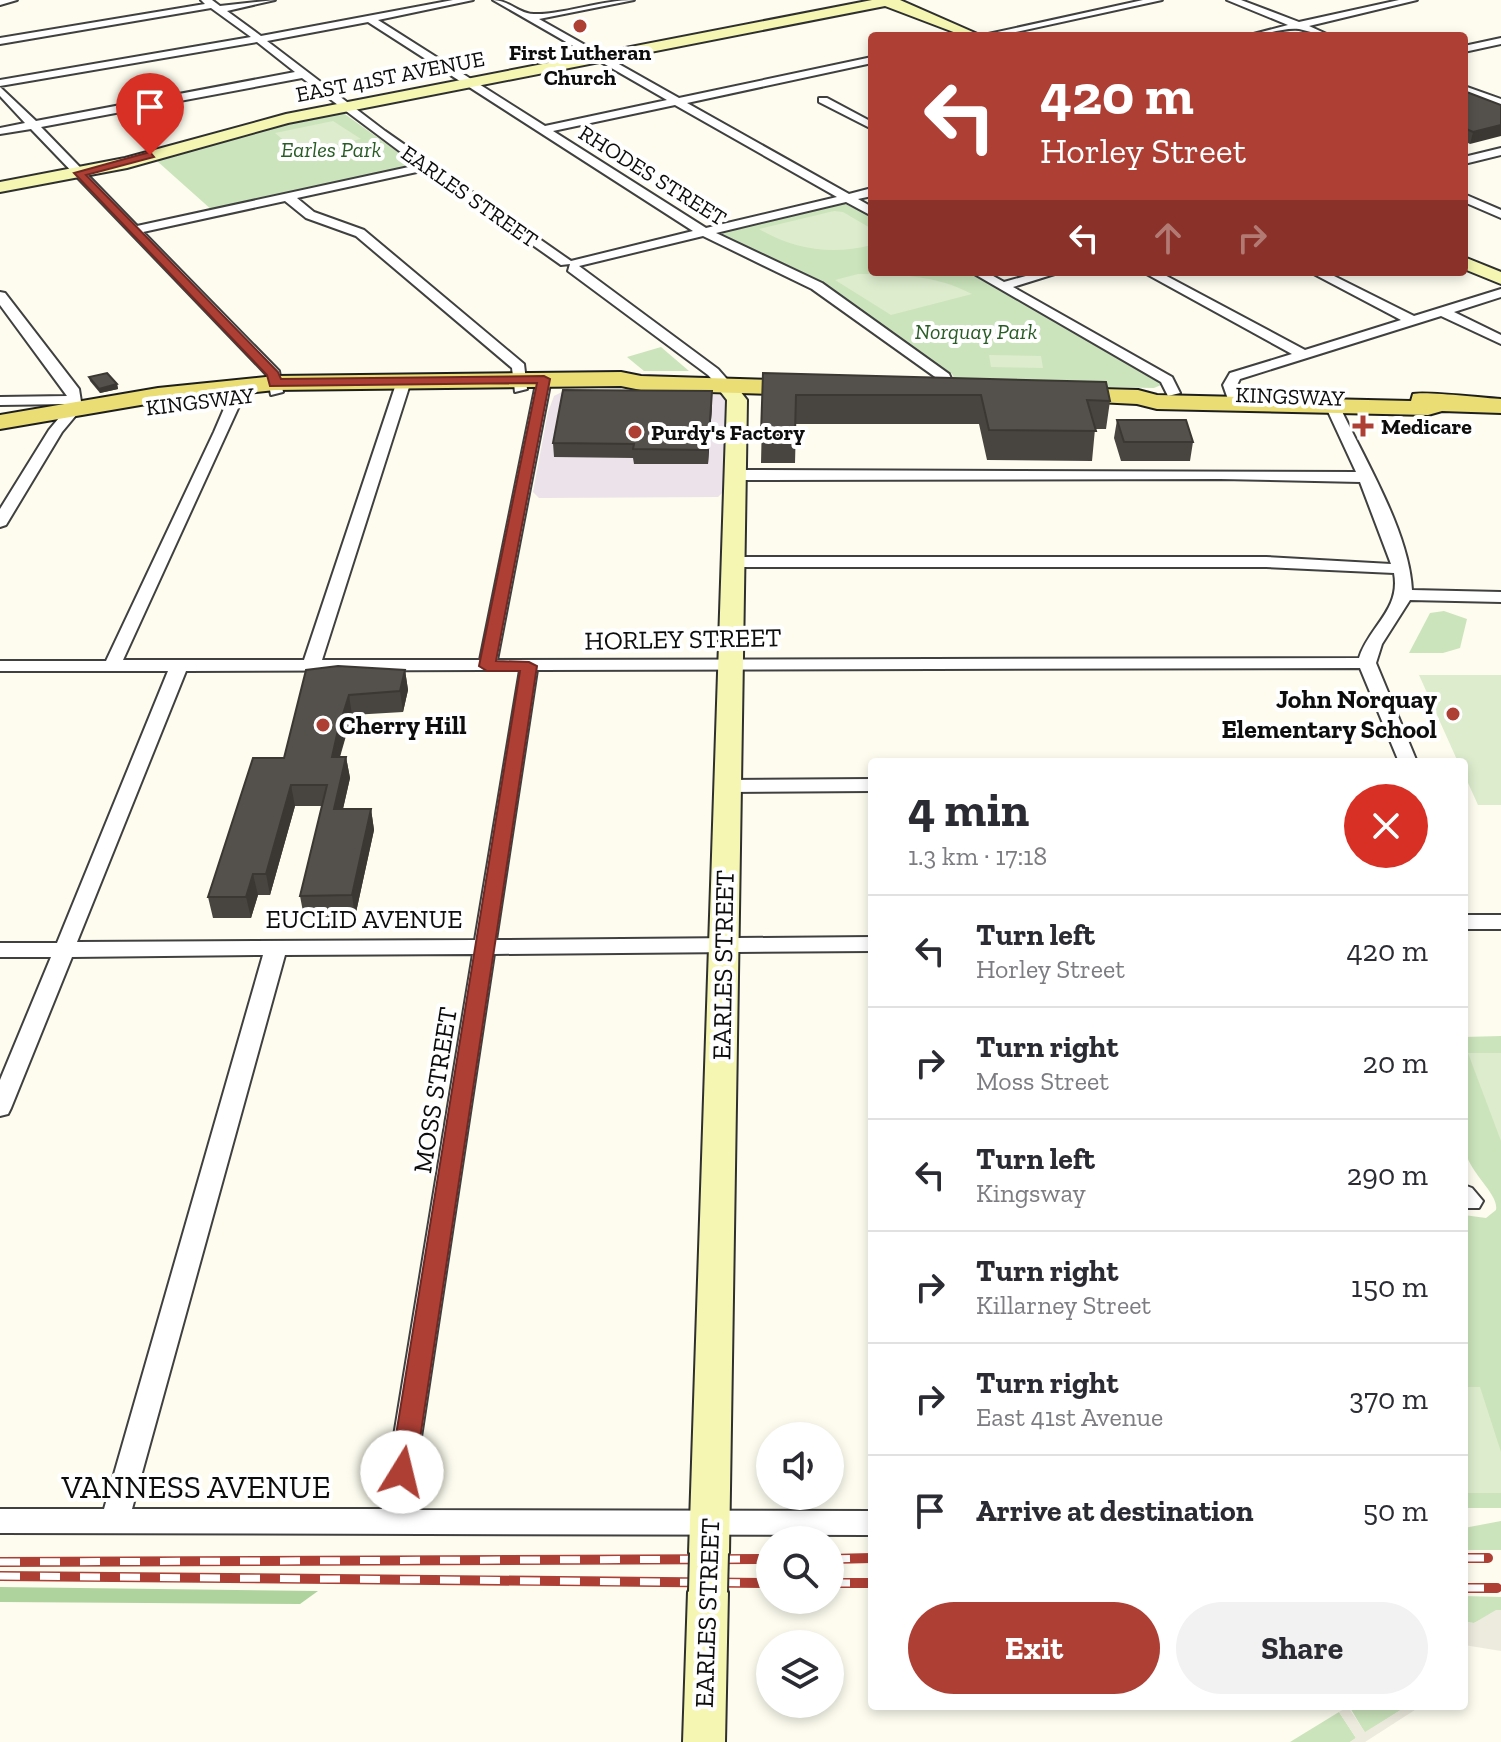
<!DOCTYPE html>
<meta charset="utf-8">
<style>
:root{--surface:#fff;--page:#f2f2f3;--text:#2b2b33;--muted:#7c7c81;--line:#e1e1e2;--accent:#ad3f35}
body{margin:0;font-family:"Zilla Slab",serif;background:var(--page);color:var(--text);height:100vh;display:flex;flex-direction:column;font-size:30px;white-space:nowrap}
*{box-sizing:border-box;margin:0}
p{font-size:26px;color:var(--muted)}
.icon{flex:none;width:44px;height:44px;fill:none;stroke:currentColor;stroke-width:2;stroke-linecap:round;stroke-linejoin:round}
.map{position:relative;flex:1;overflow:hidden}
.sheet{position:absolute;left:868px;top:758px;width:600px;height:952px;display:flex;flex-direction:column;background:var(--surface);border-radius:8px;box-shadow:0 4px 12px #0003}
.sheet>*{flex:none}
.top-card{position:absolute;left:868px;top:32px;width:600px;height:244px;border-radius:8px;box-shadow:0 4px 12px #0003;background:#ad3f35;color:#fff;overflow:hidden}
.buttons{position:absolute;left:756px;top:1422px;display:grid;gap:16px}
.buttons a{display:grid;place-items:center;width:88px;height:88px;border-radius:50%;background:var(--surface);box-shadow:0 4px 12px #0003;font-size:40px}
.pin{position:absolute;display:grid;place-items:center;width:68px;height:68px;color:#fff;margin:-82px -34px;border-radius:50% 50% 50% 0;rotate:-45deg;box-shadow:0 0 8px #0007}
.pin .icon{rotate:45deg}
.me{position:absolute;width:88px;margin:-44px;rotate:9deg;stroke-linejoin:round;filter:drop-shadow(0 0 6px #0008)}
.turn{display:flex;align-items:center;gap:28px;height:168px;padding:0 40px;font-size:36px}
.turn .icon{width:104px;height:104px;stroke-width:2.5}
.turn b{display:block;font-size:56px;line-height:68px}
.lanes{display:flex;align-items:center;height:76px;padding:0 40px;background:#0003;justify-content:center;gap:40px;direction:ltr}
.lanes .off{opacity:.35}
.round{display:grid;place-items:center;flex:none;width:84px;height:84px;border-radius:42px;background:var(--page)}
.overview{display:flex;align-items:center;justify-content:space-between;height:136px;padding:0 40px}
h1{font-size:48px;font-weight:800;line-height:60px}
.cta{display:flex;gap:16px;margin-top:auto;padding:16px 40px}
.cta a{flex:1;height:92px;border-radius:48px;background:var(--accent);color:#fff;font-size:32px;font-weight:800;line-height:92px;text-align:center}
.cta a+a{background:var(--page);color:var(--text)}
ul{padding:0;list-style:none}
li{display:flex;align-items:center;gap:24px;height:112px;padding:0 40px;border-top:2px solid var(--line)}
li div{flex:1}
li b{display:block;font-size:30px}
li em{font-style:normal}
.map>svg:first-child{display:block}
.industrial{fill:#ebe2ea}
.green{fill:#cbe4bc}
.forest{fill:#aed39d}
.pitch{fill:#ddeccd}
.plaza{fill:#edebde}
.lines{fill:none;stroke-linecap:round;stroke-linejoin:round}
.stream{stroke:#487fbe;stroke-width:3}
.street-casing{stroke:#404040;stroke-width:4}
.secondary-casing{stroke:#2f2f2f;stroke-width:4}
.primary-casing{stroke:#1e1e1e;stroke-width:4}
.street{fill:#fff;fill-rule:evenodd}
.secondary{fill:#f4f6b1;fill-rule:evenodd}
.primary{fill:#e9dd73;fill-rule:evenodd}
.rail-casing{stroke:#ad3f35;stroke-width:10}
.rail{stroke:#fff;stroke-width:7;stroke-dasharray:20;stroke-linecap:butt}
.secondary-bridge-casing{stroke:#2f2f2f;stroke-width:42;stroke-linecap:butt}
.secondary-bridge{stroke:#f4f6b1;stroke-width:38}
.wall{fill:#484540}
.shaded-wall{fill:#3b3834}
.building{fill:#54504b;stroke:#3b3834;stroke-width:2}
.route{fill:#ad3f35;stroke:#702922;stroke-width:2}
.poi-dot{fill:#ad3f35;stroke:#fff;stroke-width:3}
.labels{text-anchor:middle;stroke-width:8;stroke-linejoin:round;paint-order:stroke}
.far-poi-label{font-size:22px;font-weight:bold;fill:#0d0d0d;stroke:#fff;text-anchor:start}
.far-street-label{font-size:22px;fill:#0d0d0d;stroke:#fff}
.far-park-label{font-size:22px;font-style:italic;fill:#295d25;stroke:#fff}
.street-label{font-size:26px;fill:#0d0d0d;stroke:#fff}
.poi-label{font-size:26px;font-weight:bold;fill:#0d0d0d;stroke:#fff;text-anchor:end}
.near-street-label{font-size:32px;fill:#0d0d0d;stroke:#fff}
</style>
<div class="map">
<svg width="1501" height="1742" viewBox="0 0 1501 1742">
<rect width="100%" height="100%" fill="#fdfcef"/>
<path class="industrial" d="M562 392 720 395 725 400 723 492 718 497 539 498 533 492 548 412 554 396Z"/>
<path class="green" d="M342 112 416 165 213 211 157 161 294 121Z
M841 202 872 217V272H969L1159 380 1161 385 1154 388 972 384 955 380 952 374 819 282 718 234Z
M661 347 689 371H644L627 357Z
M1444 611 1467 619 1460 648 1443 653H1409L1430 613Z
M1501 1036V1508H1464V1215L1486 1218 1496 1210C1499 1194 1471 1175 1465 1151 1458 1124 1464 1067 1464 1037Z
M1501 1521V1550H1464V1528Z
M1464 1596 1501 1597V1610L1474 1623 1464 1622Z
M1349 1706H1407L1365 1733Z
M1339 1712 1356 1738 1350 1742H1290Z"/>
<path class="forest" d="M0 1587 318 1591 300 1604 0 1602Z"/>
<path class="pitch" d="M333 121 361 139 298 152 275 133Z
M834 211 843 212 872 229V245C832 255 795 250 759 229Z
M858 274C897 274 936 275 972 294L891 315 835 280Z
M989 355 1041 356 1043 368 991 367Z
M1419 675H1501V805H1478L1464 774V762H1458Z
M1468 1053H1501V1141Z
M1464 1387H1480L1501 1452V1493H1464Z"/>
<path class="plaza" d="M1496 1610H1501V1651L1464 1645V1622L1474 1623Z
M1407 1706H1421L1365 1742H1350L1356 1738 1339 1712 1348 1707 1365 1732Z"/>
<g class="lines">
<path class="stream" d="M925 333 957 338"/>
<defs>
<path id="street" d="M0 0H17L0 5Z
M201 0H212L220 6 275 0 227 11 261 36 453 0H473L378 20 545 126 667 100 493 0C509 0 519 14 534 14 563 15 600 0 634 0L539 19 679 98 872 57V63L687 103 849 194 872 188V196L858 199 872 207V216L846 202 716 233 822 283 949 374 957 392 945 395 938 379 812 289 703 236 579 266 718 369 733 386 721 389 708 375 568 271 570 264 561 265 426 170 297 198 314 212 364 230 524 364 527 389 515 392 512 368 356 236 306 218 285 201 143 232 279 371 283 392 271 395 267 375 31 129 0 134V128L25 123 0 96V87L36 121 295 72 257 42 0 86V80L251 37 211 8 0 44V38L205 4ZM368 22 693 231 571 261 385 131 267 41ZM302 78 418 165 137 226 41 127ZM675 105 837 197 706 228 553 131Z
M1143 0H1162L998 36H979Z
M1227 0H1241L1299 22 1399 0H1417L1309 26 1331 36C1319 36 1310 31 1299 29 1283 27 1263 36 1246 36L1288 25Z
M1501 38V44L1464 52V46Z
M1464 86 1501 99V106L1464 93Z
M819 98H827L872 122V129L819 102Z
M1501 148V155L1464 164V157Z
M1464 194 1501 210V218L1464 202Z
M971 272H986L1004 282 1040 272H1061L1013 287 1172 377 1180 393 1168 396 1161 382Z
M1143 272H1159L1305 350 1401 320 1310 272H1326L1414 316 1501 289V297L1454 312 1501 335V344L1441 316 1240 379 1237 385 1243 402 1236 406 1229 402 1223 385 1230 373 1292 354Z
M0 292 5 293 79 389 82 408 62 432 6 525 0 527V509L49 430 68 407V404L0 405V397L67 396 0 305Z
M544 375 551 379 497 660 1359 658C1369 626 1401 610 1394 573L1266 567H733L725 562 733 557H1266L1391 564 1360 482 1221 479 736 480 728 475 736 470 1356 472 1325 405 1332 401 1339 405C1364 459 1409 531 1412 590L1501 592V602L1410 600 1382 644 1376 663 1417 762H1399L1360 668 537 670 496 940 872 937V951L494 954 410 1510 872 1511V1535L0 1533V1509H104L263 955 72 957 11 1108 8 1114 0 1116V1080L51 957H0V943H57L168 671H0V661H106L214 432 226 404V386L233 382 240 386V404L123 660H304L397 381 404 377 411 381 322 660H480L537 379ZM483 670H520L475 940 77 942 186 671ZM473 954 382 1509H132L285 955Z
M872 779V791L726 792 717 786 726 780Z
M1464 915H1501V929H1464Z
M1464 1185 1472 1188 1483 1201 1479 1208H1464Z"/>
<path id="secondary" d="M872 0H900L982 36H964L885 6 288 123 127 168 0 192V182L125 158 286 114Z
M1464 257 1501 272V284L1464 269Z
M726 380 733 382 747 400 729 1553 723 1566 709 1571 695 1566 689 1553 727 400 716 386Z
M708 1574 722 1579 728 1592 725 1742H683L688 1592 694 1579Z"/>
<path id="primary" d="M621 372 641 376 805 381 816 388 805 395 641 390 621 386 275 390 158 402 0 429V415L158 388 275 376Z
M1066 388 1138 390 1157 395 1411 401 1413 394C1425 391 1483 398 1501 399V413L1442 411 1428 415 1157 409 1137 404 1058 400 1055 395 1058 390Z"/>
</defs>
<use href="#street" class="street-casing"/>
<use href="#secondary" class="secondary-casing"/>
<use href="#primary" class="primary-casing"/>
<use href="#street" class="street"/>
<use href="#secondary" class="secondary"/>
<use href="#primary" class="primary"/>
<defs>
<path id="rail" d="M1464 1558H1488
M830 1559 872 1558
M0 1562 770 1559
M0 1576 770 1583
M830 1583H872
M1464 1588H1497"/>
</defs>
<use href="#rail" class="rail-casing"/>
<use href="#rail" class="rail"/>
<defs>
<path id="secondary-bridge" d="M708 1592 709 1553"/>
</defs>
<use href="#secondary-bridge" class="secondary-bridge-casing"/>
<use href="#secondary-bridge" class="secondary-bridge"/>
</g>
<path class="wall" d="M1464 91 1501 105 1470 144 1464 141Z
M763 373 1110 401 1106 429H1095L1092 461 987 460 979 424H796L795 463H761Z
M89 377 117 384 118 389 100 393 90 381Z
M712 405 708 464H634L633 458 554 457 553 443Z
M1117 420 1193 442 1190 461H1121L1114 438Z
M306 670H405L408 690 403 712 352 715 340 757H346L350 778 343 809H371L374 830 355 917H304L300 896 322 806H295L270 895H258L251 918H213L208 897 284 758Z"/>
<path class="shaded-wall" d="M1501 125V136L1470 144 1473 132Z
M117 384 118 389 100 393 99 389Z
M712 391V405L708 464V450Z
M405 670 408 690 403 712 400 691Z
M349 695 352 715 341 751 335 778 332 757 338 730Z
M346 757 350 778 338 830 334 809Z
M291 785 295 806 270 895 266 874Z
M371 809 374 830 355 917 352 895Z
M253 874 258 895 251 918 246 897Z"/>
<path class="building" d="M1464 91 1501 105V125L1473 132 1464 128Z
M107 373 117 384 99 389 89 377Z
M763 373 1106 382 1110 401 1087 400 1096 431 989 430 981 395H796L795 434H761Z
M563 390 712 391 708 450 633 449 634 444 553 443Z
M1117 420H1186L1193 442H1124Z
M338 666 405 670 400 691 349 695 338 730 332 757H346L334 809H371L352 895 300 896 327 785H291L266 874H253L246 897H208L253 758H284L306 670Z"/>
<path class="route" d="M150 152 154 157 86 175 278 372 281 379 544 376 550 379 496 661 529 662 537 666 415 1472 411 1480 402 1483 394 1480 390 1472 520 671H487L479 666 537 383 270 386 267 375 74 173Z"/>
<g class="poi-dot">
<circle cx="580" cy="26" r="8"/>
<path d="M1359 414h8v8h8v8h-8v8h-8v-8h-8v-8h8z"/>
<circle cx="635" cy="432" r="8"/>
<circle cx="1453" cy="714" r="8"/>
<circle cx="323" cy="725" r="8"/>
</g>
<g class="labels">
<g class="far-poi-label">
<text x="580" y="60" text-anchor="middle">First Lutheran<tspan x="580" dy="25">Church</tspan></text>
<text x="1381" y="434">Medicare</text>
<text x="651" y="440">Purdy's Factory</text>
</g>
<g class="far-street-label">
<text transform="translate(390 76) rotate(-11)" y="8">EAST 41ST AVENUE</text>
<text transform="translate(653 175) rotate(32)" y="8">RHODES STREET</text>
<text transform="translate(470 196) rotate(35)" y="8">EARLES STREET</text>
<text transform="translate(1290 396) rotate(2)" y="8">KINGSWAY</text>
<text transform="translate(200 401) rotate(-7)" y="8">KINGSWAY</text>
</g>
<g class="far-park-label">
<text x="331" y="157">Earles Park</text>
<text x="976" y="339">Norquay Park</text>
</g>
<g class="street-label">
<text transform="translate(683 639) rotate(-1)" y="9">HORLEY STREET</text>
<text x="364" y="928">EUCLID AVENUE</text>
<text transform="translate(723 965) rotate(-89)" y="9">EARLES STREET</text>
<text transform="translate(435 1090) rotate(-81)" y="9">MOSS STREET</text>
<text transform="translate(707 1613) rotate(-88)" y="9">EARLES STREET</text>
</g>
<g class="poi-label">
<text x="1437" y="708">John Norquay<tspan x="1437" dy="30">Elementary School</tspan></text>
<text x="339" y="734" text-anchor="start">Cherry Hill</text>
</g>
<g class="near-street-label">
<text x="196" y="1498">VANNESS AVENUE</text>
</g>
</g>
</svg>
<div class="buttons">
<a><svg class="icon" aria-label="sound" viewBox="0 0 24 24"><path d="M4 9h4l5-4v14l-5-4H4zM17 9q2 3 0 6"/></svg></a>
<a><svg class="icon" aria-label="search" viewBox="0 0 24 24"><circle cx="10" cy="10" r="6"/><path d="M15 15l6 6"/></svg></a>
<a><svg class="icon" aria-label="layers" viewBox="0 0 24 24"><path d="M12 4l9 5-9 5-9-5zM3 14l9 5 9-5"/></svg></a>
</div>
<div class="pin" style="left:150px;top:155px;background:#d93025"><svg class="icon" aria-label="arrive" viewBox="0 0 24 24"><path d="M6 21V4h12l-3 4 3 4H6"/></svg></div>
<svg class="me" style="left:402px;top:1472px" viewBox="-20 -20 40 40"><circle r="19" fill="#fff"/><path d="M0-13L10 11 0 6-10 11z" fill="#ad3f35"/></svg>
<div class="top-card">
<div class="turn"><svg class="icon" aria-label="left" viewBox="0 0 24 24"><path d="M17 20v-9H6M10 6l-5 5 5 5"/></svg><div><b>420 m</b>Horley Street</div></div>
<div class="lanes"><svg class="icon" aria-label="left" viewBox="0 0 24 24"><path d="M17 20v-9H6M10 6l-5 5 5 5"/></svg><svg class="icon off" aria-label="ahead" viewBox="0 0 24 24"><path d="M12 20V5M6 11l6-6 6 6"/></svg><svg class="icon off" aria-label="right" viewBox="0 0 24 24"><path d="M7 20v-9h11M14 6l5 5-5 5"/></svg></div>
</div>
<section class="sheet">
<div class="overview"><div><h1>4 min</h1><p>1.3 km · 17:18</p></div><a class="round" style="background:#d93025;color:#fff"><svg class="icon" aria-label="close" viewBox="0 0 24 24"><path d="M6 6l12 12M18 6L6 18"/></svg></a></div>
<ul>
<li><svg class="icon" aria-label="left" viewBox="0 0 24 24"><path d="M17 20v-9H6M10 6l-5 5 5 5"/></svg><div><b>Turn left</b><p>Horley Street</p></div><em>420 m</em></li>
<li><svg class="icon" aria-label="right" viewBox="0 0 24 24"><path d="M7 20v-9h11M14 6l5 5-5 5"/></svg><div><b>Turn right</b><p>Moss Street</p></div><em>20 m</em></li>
<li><svg class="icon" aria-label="left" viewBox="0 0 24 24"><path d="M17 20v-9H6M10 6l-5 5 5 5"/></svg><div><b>Turn left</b><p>Kingsway</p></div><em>290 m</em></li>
<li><svg class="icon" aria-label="right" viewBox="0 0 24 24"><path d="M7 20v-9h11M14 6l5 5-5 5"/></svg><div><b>Turn right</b><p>Killarney Street</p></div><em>150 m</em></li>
<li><svg class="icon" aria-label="right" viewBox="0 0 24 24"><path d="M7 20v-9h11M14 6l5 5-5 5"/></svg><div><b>Turn right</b><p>East 41st Avenue</p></div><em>370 m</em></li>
<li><svg class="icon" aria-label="arrive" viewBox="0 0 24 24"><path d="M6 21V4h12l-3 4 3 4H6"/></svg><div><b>Arrive at destination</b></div><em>50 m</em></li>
</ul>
<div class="cta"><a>Exit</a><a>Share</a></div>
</section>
</div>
